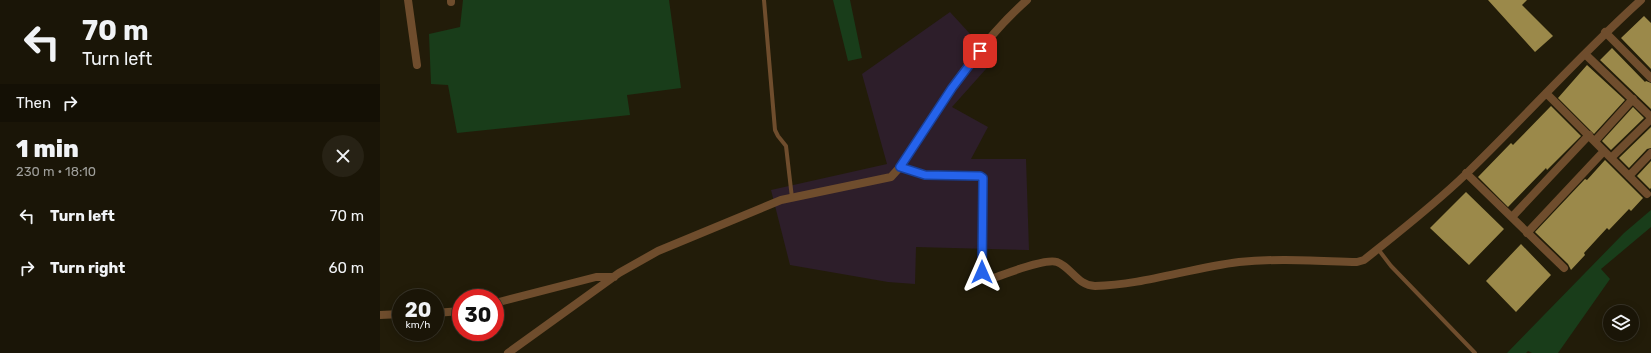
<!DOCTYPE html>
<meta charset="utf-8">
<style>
:root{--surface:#1a1507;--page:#272215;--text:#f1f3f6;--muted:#9f9f9b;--line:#383428}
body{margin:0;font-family:Rubik,sans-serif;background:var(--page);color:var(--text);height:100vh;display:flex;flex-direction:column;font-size:15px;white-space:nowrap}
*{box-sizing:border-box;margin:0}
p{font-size:13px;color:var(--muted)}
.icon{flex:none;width:22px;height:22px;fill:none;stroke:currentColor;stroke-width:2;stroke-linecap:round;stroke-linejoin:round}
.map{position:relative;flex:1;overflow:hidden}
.panel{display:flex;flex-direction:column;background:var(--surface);width:380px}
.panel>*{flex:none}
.top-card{background:#1a1507;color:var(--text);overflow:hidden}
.buttons{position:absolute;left:1223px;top:305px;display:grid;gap:8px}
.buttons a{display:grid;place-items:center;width:36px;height:36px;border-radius:50%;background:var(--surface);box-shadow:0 2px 10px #0003,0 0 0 1px var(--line);font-size:20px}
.speed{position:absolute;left:12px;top:289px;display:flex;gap:8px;font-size:20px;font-weight:700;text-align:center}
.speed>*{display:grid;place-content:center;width:52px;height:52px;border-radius:50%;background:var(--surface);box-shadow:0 2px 10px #0003,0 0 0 1px var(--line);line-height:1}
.speed small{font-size:10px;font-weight:400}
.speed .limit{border:6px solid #d22;background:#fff;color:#111}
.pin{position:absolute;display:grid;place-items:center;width:34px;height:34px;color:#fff;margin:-17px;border-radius:8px;box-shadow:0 2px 6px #0006}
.me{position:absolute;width:44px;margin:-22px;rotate:0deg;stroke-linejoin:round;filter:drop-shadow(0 0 3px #0008)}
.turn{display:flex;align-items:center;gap:14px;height:84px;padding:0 16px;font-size:18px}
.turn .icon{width:52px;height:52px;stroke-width:2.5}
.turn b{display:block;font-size:28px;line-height:34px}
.then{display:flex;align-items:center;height:38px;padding:0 16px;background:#0003;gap:8px;font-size:15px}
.round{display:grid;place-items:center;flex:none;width:42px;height:42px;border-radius:21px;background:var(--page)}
.summary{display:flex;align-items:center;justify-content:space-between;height:68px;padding:0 16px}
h1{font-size:24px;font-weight:800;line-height:30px}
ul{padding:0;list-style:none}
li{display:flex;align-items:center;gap:12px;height:52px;padding:0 16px}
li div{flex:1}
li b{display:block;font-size:15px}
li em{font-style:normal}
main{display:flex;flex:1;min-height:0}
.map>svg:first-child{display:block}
.industrial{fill:#2d1e2a}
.green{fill:#193d1a}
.building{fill:#9b894a}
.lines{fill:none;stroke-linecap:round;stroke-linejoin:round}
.lane{stroke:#6f4d2d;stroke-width:4}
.street{stroke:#6f4d2d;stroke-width:8}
.route-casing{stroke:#184099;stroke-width:10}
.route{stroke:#2563eb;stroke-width:7}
</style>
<main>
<section class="panel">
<div class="top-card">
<div class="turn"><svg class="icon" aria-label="left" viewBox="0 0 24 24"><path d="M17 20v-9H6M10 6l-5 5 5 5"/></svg><div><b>70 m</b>Turn left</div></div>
<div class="then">Then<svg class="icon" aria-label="right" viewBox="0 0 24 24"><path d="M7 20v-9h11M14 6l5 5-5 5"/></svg></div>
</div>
<div class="summary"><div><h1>1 min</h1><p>230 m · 18:10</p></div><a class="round"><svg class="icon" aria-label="close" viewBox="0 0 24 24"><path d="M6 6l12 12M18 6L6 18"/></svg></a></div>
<ul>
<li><svg class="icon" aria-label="left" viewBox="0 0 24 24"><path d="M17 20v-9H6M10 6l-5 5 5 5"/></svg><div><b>Turn left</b></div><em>70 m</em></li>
<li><svg class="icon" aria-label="right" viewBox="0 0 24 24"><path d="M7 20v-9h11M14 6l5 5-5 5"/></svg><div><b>Turn right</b></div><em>60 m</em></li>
</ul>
</section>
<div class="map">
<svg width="1271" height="353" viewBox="0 0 1271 353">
<rect width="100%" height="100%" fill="#221c09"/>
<path class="industrial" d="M570 12 614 60 572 107 608 127 591 159H646L649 250 536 247 535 284 508 282 410 265 391 190 507 164 482 74Z"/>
<path class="green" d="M83 0H289L301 88 247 95 250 115 77 133 68 85 51 84 49 34 80 27Z
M453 0H470L482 58 468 61Z
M1271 210V227L1221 269 1230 279 1178 353H1152L1148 351 1146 353H1127L1244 233Z"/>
<path class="building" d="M1108 0H1147L1142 5 1173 36 1155 52Z
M1264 16 1271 23V69L1241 38Z
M1232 48 1265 82 1266 81 1271 83V109L1220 60Z
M1207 65 1245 100 1214 134 1178 98Z
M1171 106 1201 136 1167 170 1166 168 1128 207 1098 177 1131 143 1133 145Z
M1253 107 1264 118 1231 150 1222 141Z
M1271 127V148L1267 149 1249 168 1239 158Z
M1225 160 1263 198 1251 211 1249 209 1229 230 1227 228 1204 253 1205 255 1191 270 1188 264 1155 232 1205 179 1207 180Z
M1271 161V188L1270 189 1257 176Z
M1086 192 1124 229 1089 265 1050 228Z
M1141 244 1171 275 1136 312 1106 281Z"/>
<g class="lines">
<path class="lane" d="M384 0 395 130 398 136 406 146 412 198
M998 249 1011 266 1095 353"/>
<path class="street" d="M28 0 37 65
M71 2V0
M1225 32 1271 78
M1205 54 1271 117
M1166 93 1267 194
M1215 141 1253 99
M1231 158 1271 119
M520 167 545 175 600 176 603 178V272L605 276 613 278C626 274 665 258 677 262 691 267 698 286 715 286 763 285 810 268 859 262 898 258 938 261 977 262L984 260C1019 232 1054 205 1086 174 1145 117 1200 55 1261 0
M1086 173 1184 268
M1249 176 1271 153
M1132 217 1209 135
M1147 233 1224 151
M115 303 216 277H234
M55 313 81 311
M0 315 21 314
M128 353 239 273 278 251 401 200 511 177 520 167C558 109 594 47 647 0"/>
</g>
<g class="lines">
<defs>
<path id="route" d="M600 51 572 88 520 167 545 175 600 176 603 178 602 272"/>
</defs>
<use href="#route" class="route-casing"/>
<use href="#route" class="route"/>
</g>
</svg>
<div class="buttons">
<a><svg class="icon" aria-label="layers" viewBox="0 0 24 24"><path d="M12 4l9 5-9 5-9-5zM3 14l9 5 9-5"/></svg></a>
</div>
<div class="speed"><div>20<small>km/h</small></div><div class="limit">30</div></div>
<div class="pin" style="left:600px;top:51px;background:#d93025"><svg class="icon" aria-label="arrive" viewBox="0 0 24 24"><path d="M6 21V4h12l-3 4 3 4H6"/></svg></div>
<svg class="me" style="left:602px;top:272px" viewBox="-20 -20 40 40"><path d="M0-17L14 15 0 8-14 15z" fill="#2563eb" stroke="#fff" stroke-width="4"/></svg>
</div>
</main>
